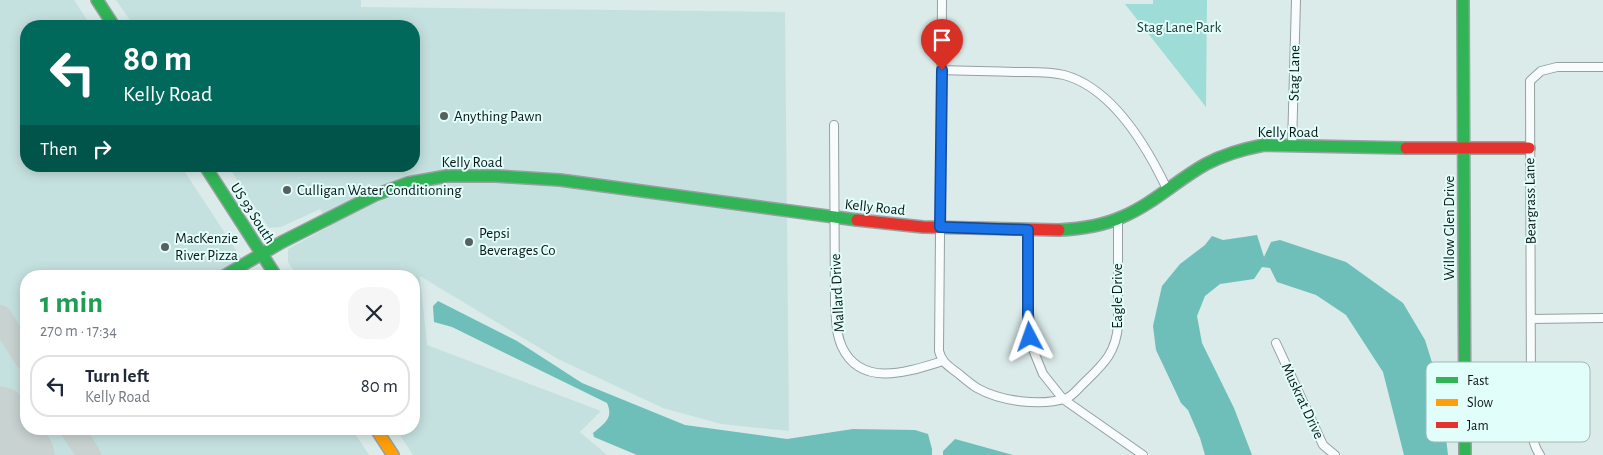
<!DOCTYPE html>
<meta charset="utf-8">
<style>
:root{--surface:#fff;--page:#f6f6f7;--text:#1f2937;--muted:#747a83;--line:#e0e1e3}
body{margin:0;font-family:"Alegreya Sans",sans-serif;background:var(--page);color:var(--text);height:100vh;display:flex;flex-direction:column;font-size:19px;white-space:nowrap}
*{box-sizing:border-box;margin:0}
p{font-size:16px;color:var(--muted)}
.icon{flex:none;width:28px;height:28px;fill:none;stroke:currentColor;stroke-width:2;stroke-linecap:round;stroke-linejoin:round}
.map{position:relative;flex:1;overflow:hidden}
.details{position:absolute;left:20px;top:270px;width:400px;height:165px;display:flex;flex-direction:column;background:var(--surface);border-radius:20px;box-shadow:0 2px 12px #0003}
.details>*{flex:none}
.guide{position:absolute;left:20px;top:20px;width:400px;height:152px;border-radius:20px;box-shadow:0 2px 12px #0003;background:#00695c;color:#fff;overflow:hidden}
.pin{position:absolute;display:grid;place-items:center;width:42px;height:42px;color:#fff;margin:-51px -21px;border-radius:50% 50% 50% 0;rotate:-45deg;box-shadow:0 0 5px #0007}
.pin .icon{rotate:45deg}
.me{position:absolute;width:55px;margin:-28px;rotate:356deg;stroke-linejoin:round;filter:drop-shadow(0 0 4px #0008)}
.turn{display:flex;align-items:center;gap:18px;height:105px;padding:0 20px;font-size:22px}
.turn .icon{width:65px;height:65px;stroke-width:2.5}
.turn b{display:block;font-size:35px;line-height:42px}
.then{display:flex;align-items:center;height:48px;padding:0 20px;background:#0003;gap:10px;font-size:19px}
.round{display:grid;place-items:center;flex:none;width:52px;height:52px;border-radius:20px;background:var(--page)}
.summary{display:flex;align-items:center;justify-content:space-between;height:85px;padding:0 20px}
h1{font-size:30px;font-weight:600;line-height:38px;color:#1e9e55}
ul{padding:0;list-style:none}
li{display:flex;align-items:center;gap:15px;height:62px;margin:0 10px 8px;padding:0 10px;border:2px solid var(--line);border-radius:20px}
li div{flex:1}
li b{display:block;font-size:19px}
li em{font-style:normal}
.map>svg:first-child{display:block}
.built{fill:#c5e1df}
.green{fill:#9edcd7}
.water{fill:#6ebfb9}
.lines{fill:none;stroke-linecap:round;stroke-linejoin:round}
.taxiway{stroke:#c8d2d1;stroke-width:24}
.runway{stroke:#c8d2d1;stroke-width:59}
.street-casing{stroke:#94a19f;stroke-width:10}
.fast-casing{stroke:#94a19f;stroke-width:14}
.slow-casing{stroke:#94a19f;stroke-width:14}
.jam-casing{stroke:#94a19f;stroke-width:14}
.street{stroke:#f9fcfc;stroke-width:8}
.fast{stroke:#30b455;stroke-width:11}
.slow{stroke:#ff9f0a;stroke-width:11}
.jam{stroke:#e5322d;stroke-width:11}
.route-casing{stroke:#114b97;stroke-width:12}
.route{stroke:#1a73e8;stroke-width:9}
.poi-dot{fill:#54615f;stroke:#e1fefb;stroke-width:2}
.labels{text-anchor:middle;stroke-width:4;stroke-linejoin:round;paint-order:stroke}
.park-label{font-size:15px;fill:#213937;stroke:#e1fefb}
.street-label{font-size:15px;fill:#0c1615;stroke:#e1fefb}
.poi-label{font-size:15px;fill:#0c1615;stroke:#e1fefb;text-anchor:start}
.key{fill:#e1fefb;stroke:#a1b8b6;stroke-width:1}
.key-label{font-size:14px;fill:#0c1615}
</style>
<div class="map">
<svg width="1603" height="455" viewBox="0 0 1603 455">
<rect width="100%" height="100%" fill="#daebe9"/>
<path class="built" d="M0 0H74L91 26H26V166H181L253 276H26V429H352L369 455H0Z
M116 0H361V7L785 12 789 431 721 424 663 408 558 359 420 276 427 345 601 411 580 432 607 455H413L396 429H414V276H297L288 262V249L330 226 320 209 281 227 269 228 228 166H414V26H134Z"/>
<path class="green" d="M1153 0H1207L1206 107 1125 4H1153Z"/>
<path class="water" d="M1257 235 1264 257 1271 242 1280 240 1346 262 1403 303 1425 340 1440 388 1438 402 1443 412 1448 455H1404L1383 372 1346 315 1316 295 1277 282 1270 268 1262 267 1254 279 1220 284 1205 296 1197 316 1202 343 1234 408 1252 455H1205L1200 438 1188 410 1181 403 1156 350 1153 326 1162 286 1180 264 1205 245 1212 236 1223 240Z
M438 301 517 341 582 383 685 425 787 439 853 429 915 430 928 434 932 449V455H637L594 437 593 433C604 423 614 419 607 403L452 327 434 322 433 306Z
M955 439 1013 455H943V451Z"/>
<g class="lines">
<path class="taxiway" d="M0 317 26 358
M72 429 89 455"/>
<path class="runway" d="M0 416 25 455"/>
<defs>
<path id="street" d="M942 0 939 351C942 362 947 365 955 371 963 377 969 383 977 388 1000 401 1040 407 1067 398 1072 396 1077 390 1081 386 1101 366 1116 355 1118 325V219
M942 70C966 71 990 71 1015 72 1031 72 1048 71 1064 75 1112 88 1147 147 1167 189
M834 125 835 305C836 319 836 334 842 347 862 389 910 371 943 361
M1292 146 1296 0
M1028 230V326L1032 347 1043 374 1063 399 1143 455
M1531 319 1603 318
M1276 343 1323 445 1335 455
M1464 399 1531 400
M1540 455C1529 440 1531 417 1531 400L1530 81 1541 71 1557 67H1603"/>
<path id="fast" d="M97 0 114 26
M1463 0 1465 455
M205 166 276 276
M1059 230C1080 229 1102 226 1122 217 1153 204 1177 180 1206 164 1225 154 1243 149 1264 145L1406 148
M224 276 282 242 375 195 408 183 447 176H496L560 180 857 220"/>
<path id="slow" d="M376 429 393 455"/>
<path id="jam" d="M1406 148H1529
M857 220 923 227 1059 230"/>
</defs>
<use href="#street" class="street-casing"/>
<use href="#fast" class="fast-casing"/>
<use href="#slow" class="slow-casing"/>
<use href="#jam" class="jam-casing"/>
<use href="#street" class="street"/>
<use href="#fast" class="fast"/>
<use href="#slow" class="slow"/>
<use href="#jam" class="jam"/>
</g>
<g class="lines">
<defs>
<path id="route" d="M942 70 940 227 1028 230V315L1030 337"/>
</defs>
<use href="#route" class="route-casing"/>
<use href="#route" class="route"/>
</g>
<g class="poi-dot">
<circle cx="444" cy="116" r="5"/>
<circle cx="287" cy="190" r="5"/>
<circle cx="469" cy="242" r="5"/>
<circle cx="165" cy="247" r="5"/>
</g>
<g class="labels">
<g class="park-label">
<text x="1179" y="32">Stag Lane Park</text>
</g>
<g class="street-label">
<text transform="translate(1294 73) rotate(-89)" y="5">Stag Lane</text>
<text x="1288" y="137">Kelly Road</text>
<text x="472" y="167">Kelly Road</text>
<text transform="translate(1530 201) rotate(-91)" y="5">Beargrass Lane</text>
<text transform="translate(875 207) rotate(6)" y="5">Kelly Road</text>
<text transform="translate(253 213) rotate(57)" y="5">US 93 South</text>
<text transform="translate(1449 228) rotate(-90)" y="5">Willow Glen Drive</text>
<text transform="translate(837 293) rotate(-93)" y="5">Mallard Drive</text>
<text transform="translate(1117 296) rotate(-90)" y="5">Eagle Drive</text>
<text transform="translate(1303 401) rotate(65)" y="5">Muskrat Drive</text>
</g>
<g class="poi-label">
<text x="454" y="121">Anything Pawn</text>
<text x="297" y="195">Culligan Water Conditioning</text>
<text x="479" y="238">Pepsi<tspan x="479" dy="17">Beverages Co</tspan></text>
<text x="175" y="243">MacKenzie<tspan x="175" dy="17">River Pizza</tspan></text>
</g>
</g>
<rect x="1426" y="362" width="164" height="80" rx="8" class="key"/>
<rect x="1436" y="377" width="22" height="6" fill="#30b455"/>
<rect x="1436" y="399" width="22" height="7" fill="#ff9f0a"/>
<rect x="1436" y="422" width="22" height="6" fill="#e5322d"/>
<g class="key-label">
<text x="1467" y="385">Fast</text>
<text x="1467" y="407">Slow</text>
<text x="1467" y="430">Jam</text>
</g>
</svg>
<div class="pin" style="left:942px;top:70px;background:#d93025"><svg class="icon" aria-label="arrive" viewBox="0 0 24 24"><path d="M6 21V4h12l-3 4 3 4H6"/></svg></div>
<svg class="me" style="left:1030px;top:337px" viewBox="-20 -20 40 40"><path d="M0-17L14 15 0 8-14 15z" fill="#1a73e8" stroke="#fff" stroke-width="4"/></svg>
<div class="guide">
<div class="turn"><svg class="icon" aria-label="left" viewBox="0 0 24 24"><path d="M17 20v-9H6M10 6l-5 5 5 5"/></svg><div><b>80 m</b>Kelly Road</div></div>
<div class="then">Then<svg class="icon" aria-label="right" viewBox="0 0 24 24"><path d="M7 20v-9h11M14 6l5 5-5 5"/></svg></div>
</div>
<section class="details">
<div class="summary"><div><h1>1 min</h1><p>270 m · 17:34</p></div><a class="round"><svg class="icon" aria-label="close" viewBox="0 0 24 24"><path d="M6 6l12 12M18 6L6 18"/></svg></a></div>
<ul>
<li><svg class="icon" aria-label="left" viewBox="0 0 24 24"><path d="M17 20v-9H6M10 6l-5 5 5 5"/></svg><div><b>Turn left</b><p>Kelly Road</p></div><em>80 m</em></li>
</ul>
</section>
</div>
